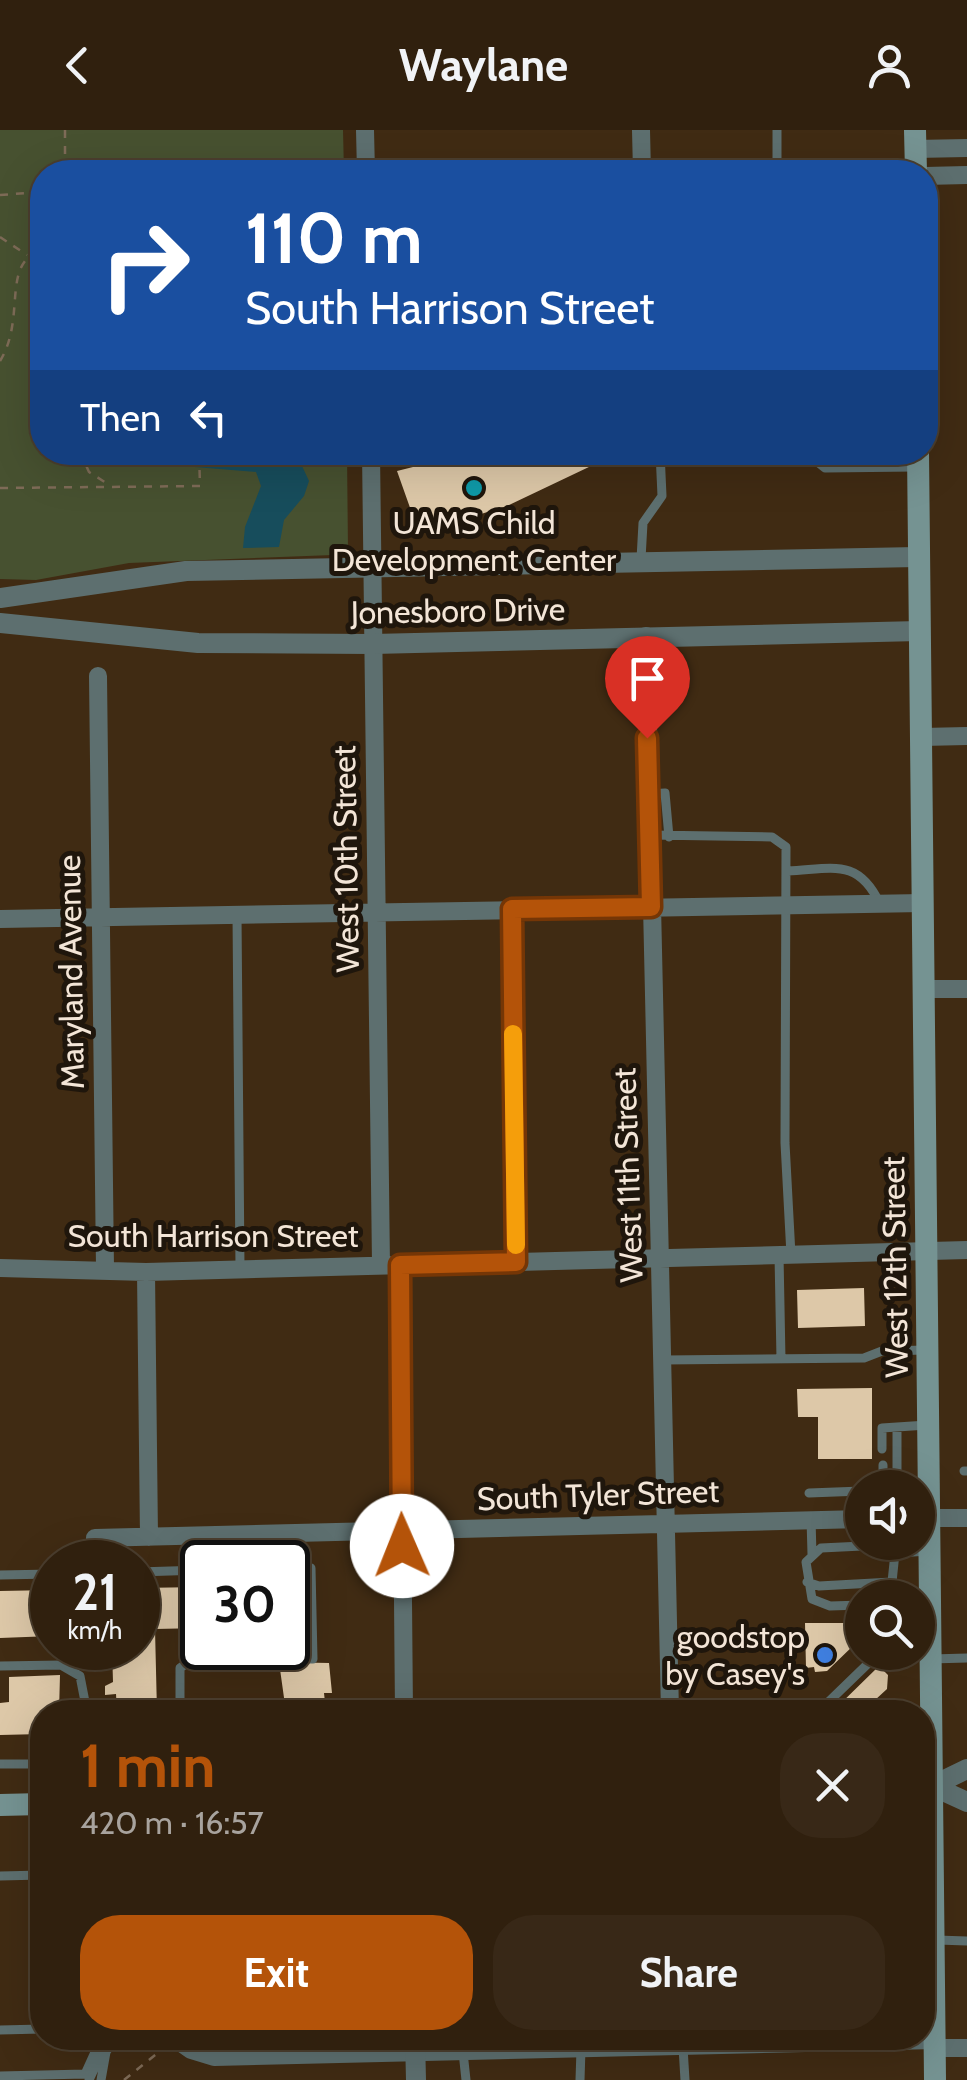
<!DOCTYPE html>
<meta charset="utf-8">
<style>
:root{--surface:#30200e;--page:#382817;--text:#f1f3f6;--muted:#a8a39e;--line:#4b3e2e;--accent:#b45309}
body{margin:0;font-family:Cabin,sans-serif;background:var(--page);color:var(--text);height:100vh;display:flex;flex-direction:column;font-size:38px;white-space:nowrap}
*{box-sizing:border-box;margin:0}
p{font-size:32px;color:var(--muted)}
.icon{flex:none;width:55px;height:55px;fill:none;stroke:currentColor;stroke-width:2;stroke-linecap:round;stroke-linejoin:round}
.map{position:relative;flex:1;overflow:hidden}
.panel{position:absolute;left:30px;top:1570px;width:905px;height:350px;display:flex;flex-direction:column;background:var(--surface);border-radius:40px;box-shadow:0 10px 40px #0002,0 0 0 2px var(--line)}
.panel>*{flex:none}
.banner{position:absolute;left:30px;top:30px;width:908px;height:305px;border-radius:40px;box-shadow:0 10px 40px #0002,0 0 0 2px var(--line);background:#1a4fa0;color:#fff;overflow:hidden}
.controls{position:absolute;left:845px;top:1340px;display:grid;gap:20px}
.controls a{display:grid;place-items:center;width:90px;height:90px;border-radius:50%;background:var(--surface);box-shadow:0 10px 40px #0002,0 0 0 2px var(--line);font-size:50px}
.speed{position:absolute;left:30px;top:1410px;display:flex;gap:20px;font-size:50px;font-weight:700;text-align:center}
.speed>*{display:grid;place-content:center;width:130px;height:130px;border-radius:50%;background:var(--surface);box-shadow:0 10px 40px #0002,0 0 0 2px var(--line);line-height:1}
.speed small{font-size:25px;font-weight:400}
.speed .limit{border:5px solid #111;border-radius:15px;background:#fff;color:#111}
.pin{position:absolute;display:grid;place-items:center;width:85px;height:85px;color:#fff;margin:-102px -42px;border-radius:50% 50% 50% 0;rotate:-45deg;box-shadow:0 0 10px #0007}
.pin .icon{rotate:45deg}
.me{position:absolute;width:110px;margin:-55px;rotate:359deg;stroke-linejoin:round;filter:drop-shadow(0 0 8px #0008)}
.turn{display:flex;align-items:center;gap:35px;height:210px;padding:0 50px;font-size:45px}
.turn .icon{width:130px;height:130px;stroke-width:2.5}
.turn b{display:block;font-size:70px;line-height:85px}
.then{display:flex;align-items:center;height:95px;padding:0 50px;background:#0003;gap:20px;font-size:38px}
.round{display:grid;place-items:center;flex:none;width:105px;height:105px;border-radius:40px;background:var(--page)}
.overview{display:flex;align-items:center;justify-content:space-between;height:170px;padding:0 50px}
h1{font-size:60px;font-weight:800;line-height:75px;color:var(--accent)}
.primary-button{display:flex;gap:20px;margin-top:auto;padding:20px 50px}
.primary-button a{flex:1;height:115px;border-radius:40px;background:var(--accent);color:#fff;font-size:40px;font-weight:800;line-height:115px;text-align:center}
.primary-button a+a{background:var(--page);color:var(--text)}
header{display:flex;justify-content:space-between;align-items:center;height:130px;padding:0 50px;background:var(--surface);font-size:45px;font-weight:800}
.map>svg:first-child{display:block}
.green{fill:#475130}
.water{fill:#174d5c}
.building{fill:#ddc8a8}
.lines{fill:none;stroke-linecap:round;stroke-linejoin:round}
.path{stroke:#7e6b57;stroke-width:2.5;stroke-dasharray:8 8;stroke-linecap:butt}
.service{stroke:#5d6f6f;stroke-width:9}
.minor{stroke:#5d6f6f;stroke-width:18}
.tertiary{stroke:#5d6f6f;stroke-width:20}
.secondary{stroke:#759392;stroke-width:22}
.route-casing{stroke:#753606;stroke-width:25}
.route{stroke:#b45309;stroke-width:18}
.slow{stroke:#f59e0b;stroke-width:18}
.culture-dot{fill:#0f9aa8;stroke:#1f160c;stroke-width:4}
.shop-dot{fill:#3f7fe0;stroke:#1f160c;stroke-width:4}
.labels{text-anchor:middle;stroke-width:10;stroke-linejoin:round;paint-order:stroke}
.poi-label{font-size:32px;fill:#f3e5d7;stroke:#1f160c}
.street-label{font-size:32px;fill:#f3e5d7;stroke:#1f160c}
</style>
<header><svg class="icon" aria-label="back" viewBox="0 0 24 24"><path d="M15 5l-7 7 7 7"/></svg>Waylane<svg class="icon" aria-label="person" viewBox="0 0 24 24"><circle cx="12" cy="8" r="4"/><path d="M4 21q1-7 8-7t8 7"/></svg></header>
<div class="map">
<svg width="967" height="1950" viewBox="0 0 967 1950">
<rect width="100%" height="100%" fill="#402b13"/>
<path class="green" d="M0 0H343L344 42H42V322L347 323 348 420 333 425 129 433 36 450 0 449Z"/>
<path class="water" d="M180 323H296L309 351 304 366 284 390 279 417 243 418 245 397 261 356 256 342 195 337Z"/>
<path class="building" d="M455 322H586L591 336 507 376 419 403 397 341 457 326Z
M864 1158 865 1196 798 1198 797 1160Z
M872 1258V1329H818V1287H798L797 1259Z
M288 1455H292L293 1495 288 1496Z
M202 1457V1498L155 1499 157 1582H117L116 1564 105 1565V1556L113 1552 112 1518H138V1458Z
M52 1460V1506L0 1508V1461Z
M805 1493H851L856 1513 827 1541 815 1542 814 1537 806 1538Z
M279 1532 329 1533 332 1563H324L326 1582H286Z
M879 1536 888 1545 887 1559 862 1582H832Z
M60 1545 59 1582H42V1604L0 1605V1573L9 1572V1547Z"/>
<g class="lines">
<path class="path" d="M65 0V42
M0 65 42 62
M0 107 27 125
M0 231C27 187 0 133 42 120
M80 322 89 342 111 356
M323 322 331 327 352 325
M0 358 200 356 199 322
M124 1950 160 1921"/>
<path class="service" d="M777 42V0
M815 322V330L825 338 916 337
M641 429 643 393 662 366 660 322
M648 664 665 663 669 707
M650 705 772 707 786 717 785 1013 791 1125
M788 741C832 739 858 727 880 774
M511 779 516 1131
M237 785 240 1138
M779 1125 781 1229
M664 1230 864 1228 882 1221 926 1220
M882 1319V1298L927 1295
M883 1335V1358
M964 1341H967
M891 1358 897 1347V1297
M809 1363 862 1361
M811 1389 812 1424
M895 1423 892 1452 901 1467
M138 1442 202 1440
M0 1445 52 1444
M807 1452 819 1456 892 1452
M862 1475 830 1476 812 1469 806 1432 821 1418 883 1415 895 1423 930 1421
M931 1529 967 1528
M0 1536 61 1535 80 1546 87 1582
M326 1581 403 1579
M180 1582V1538L194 1528 313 1529 311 1438H288
M230 1582 286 1581
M818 1582 880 1522
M0 1634H42
M0 1746 42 1745
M937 1810 967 1811
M0 1900 42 1899
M282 1908V1926
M683 1917 685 1950
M463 1922 466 1950
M0 1946 85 1944 95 1922 94 1908
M89 1950 102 1922V1908
M101 1950 106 1922 115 1908
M580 1950 581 1919"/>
<path class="minor" d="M365 0 366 42
M641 0 642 42
M915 19 967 18
M925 46 967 45
M371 322 381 1135
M646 506 670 1582
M98 546 105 1138
M922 607 967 606
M0 789 923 773
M924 859H967
M400 1135 404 1582
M0 1138 146 1142 967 1120
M146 1142 149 1407
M918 1388H967
M95 1408 862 1389
M174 1908 191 1920 214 1927 935 1910
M935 1918H967"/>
<path class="tertiary" d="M0 468 186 441 917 427
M0 493 198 513 373 514 919 501
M967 1639 932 1656 967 1672
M415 1908 416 1950"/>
<path class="secondary" d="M915 0 916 42
M918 322 935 1950
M0 1675 42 1674"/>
</g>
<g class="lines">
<defs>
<path id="route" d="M402 1416 400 1135 516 1132 512 779 651 777 647 608"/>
</defs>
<use href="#route" class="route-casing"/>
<use href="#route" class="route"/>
<path class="slow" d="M513 904 516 1115"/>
</g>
<circle class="culture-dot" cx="474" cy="358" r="10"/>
<circle class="shop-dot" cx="825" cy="1525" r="10"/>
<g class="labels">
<g class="poi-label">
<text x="474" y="404">UAMS Child<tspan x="474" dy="37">Development Center</tspan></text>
<text x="805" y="1518" text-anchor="end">goodstop<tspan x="805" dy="37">by Casey's</tspan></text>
</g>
<g class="street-label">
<text transform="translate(458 481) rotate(-1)" y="11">Jonesboro Drive</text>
<text transform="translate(346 729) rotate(-91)" y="11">West 10th Street</text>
<text transform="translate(71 842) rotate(-91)" y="11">Maryland Avenue</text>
<text transform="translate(628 1045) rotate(-92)" y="11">West 11th Street</text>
<text x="213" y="1117">South Harrison Street</text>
<text transform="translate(895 1137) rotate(-91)" y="11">West 12th Street</text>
<text transform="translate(598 1365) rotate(-2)" y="11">South Tyler Street</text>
</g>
</g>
</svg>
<div class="controls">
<a><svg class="icon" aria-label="sound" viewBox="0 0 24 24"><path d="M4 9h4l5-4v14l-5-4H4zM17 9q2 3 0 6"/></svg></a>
<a><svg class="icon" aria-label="search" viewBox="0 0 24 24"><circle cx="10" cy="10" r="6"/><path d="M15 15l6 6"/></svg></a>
</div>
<div class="speed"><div>21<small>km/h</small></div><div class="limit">30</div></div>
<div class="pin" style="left:647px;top:608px;background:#d93025"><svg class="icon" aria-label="arrive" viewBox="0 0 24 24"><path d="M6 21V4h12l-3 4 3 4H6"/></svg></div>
<svg class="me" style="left:402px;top:1416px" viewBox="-20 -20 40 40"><circle r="19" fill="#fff"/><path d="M0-13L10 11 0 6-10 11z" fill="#b45309"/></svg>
<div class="banner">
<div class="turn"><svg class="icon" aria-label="right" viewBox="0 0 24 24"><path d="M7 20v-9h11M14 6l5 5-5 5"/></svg><div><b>110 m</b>South Harrison Street</div></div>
<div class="then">Then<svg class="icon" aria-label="left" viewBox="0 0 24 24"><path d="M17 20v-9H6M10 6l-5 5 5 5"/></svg></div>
</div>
<section class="panel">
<div class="overview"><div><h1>1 min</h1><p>420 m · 16:57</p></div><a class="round"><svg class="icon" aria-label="close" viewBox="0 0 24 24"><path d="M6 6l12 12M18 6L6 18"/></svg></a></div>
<div class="primary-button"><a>Exit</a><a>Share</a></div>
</section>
</div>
